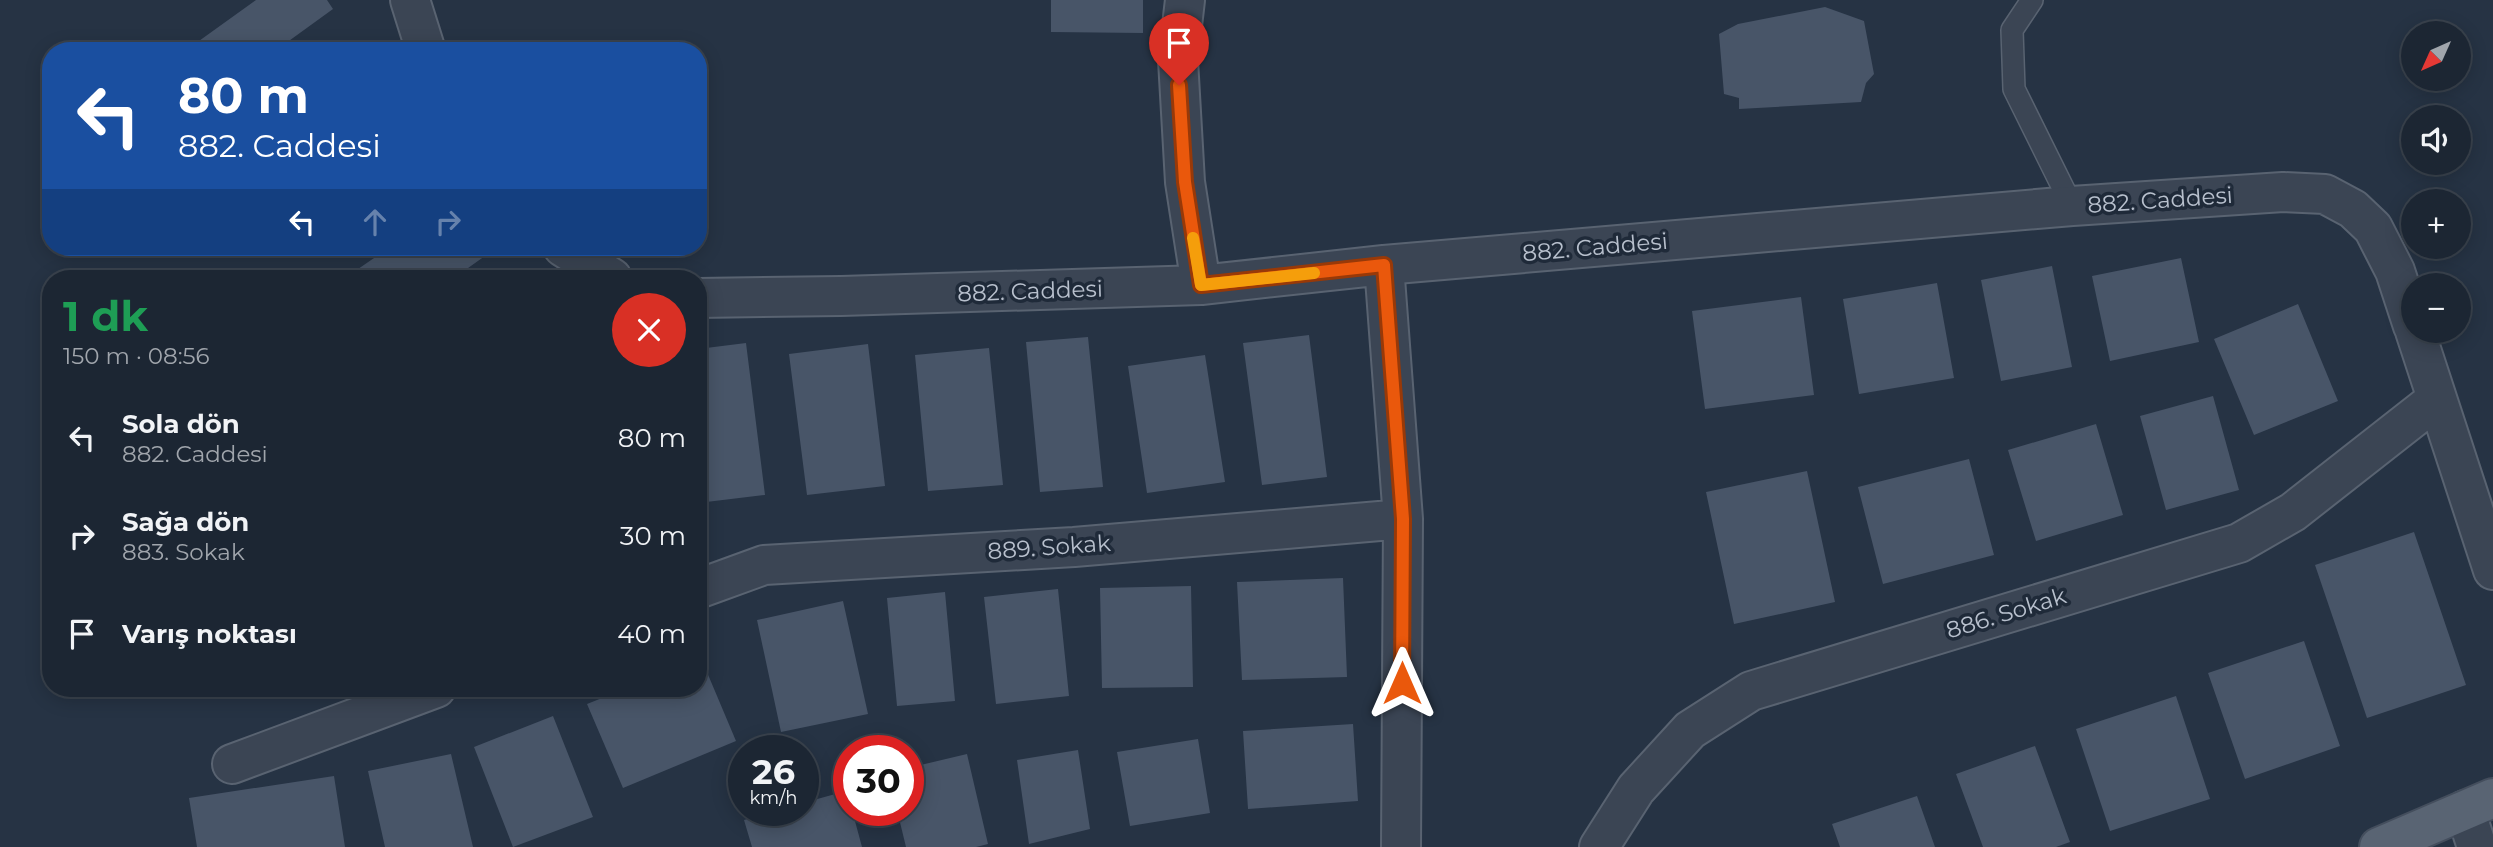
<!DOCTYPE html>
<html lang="tr">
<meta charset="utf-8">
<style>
:root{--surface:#1c2633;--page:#29323f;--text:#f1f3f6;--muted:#a0a5ac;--line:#3a434e}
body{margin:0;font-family:Montserrat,sans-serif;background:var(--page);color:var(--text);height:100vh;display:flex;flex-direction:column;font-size:26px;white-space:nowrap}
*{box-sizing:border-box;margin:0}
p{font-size:23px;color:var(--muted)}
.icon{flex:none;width:38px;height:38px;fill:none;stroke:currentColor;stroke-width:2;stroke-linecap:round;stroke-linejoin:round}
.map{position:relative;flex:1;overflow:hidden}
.drawer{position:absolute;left:42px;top:270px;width:665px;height:427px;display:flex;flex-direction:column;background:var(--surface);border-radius:28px;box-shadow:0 4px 18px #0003,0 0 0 2px var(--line)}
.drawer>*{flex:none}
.top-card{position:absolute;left:42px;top:42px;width:665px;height:214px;border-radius:28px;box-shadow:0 4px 18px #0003,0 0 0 2px var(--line);background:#1a4fa0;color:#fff;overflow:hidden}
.needle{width:46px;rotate:225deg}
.buttons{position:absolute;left:2401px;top:21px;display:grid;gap:14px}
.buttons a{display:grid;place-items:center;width:70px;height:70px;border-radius:50%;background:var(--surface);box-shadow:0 4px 18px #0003,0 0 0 2px var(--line);font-size:35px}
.speed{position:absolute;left:728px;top:735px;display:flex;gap:14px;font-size:35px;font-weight:700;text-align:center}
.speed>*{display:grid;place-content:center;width:91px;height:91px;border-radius:50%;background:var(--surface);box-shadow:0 4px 18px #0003,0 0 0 2px var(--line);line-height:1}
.speed small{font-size:18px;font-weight:400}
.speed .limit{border:10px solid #d22;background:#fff;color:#111}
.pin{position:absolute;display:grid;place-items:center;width:60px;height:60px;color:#fff;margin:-72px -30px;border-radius:50% 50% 50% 0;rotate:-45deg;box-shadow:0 0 7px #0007}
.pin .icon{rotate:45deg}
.me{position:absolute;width:77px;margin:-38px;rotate:0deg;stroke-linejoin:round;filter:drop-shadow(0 0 5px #0008)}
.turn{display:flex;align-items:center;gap:24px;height:147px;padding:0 21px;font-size:32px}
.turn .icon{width:91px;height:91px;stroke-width:2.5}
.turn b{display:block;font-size:49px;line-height:60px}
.lanes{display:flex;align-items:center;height:66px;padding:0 21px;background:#0003;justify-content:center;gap:35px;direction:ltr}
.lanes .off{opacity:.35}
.round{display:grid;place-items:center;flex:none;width:74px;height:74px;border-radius:37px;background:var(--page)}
.summary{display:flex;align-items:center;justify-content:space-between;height:119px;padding:0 21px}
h1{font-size:42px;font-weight:700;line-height:52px;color:#1e9e55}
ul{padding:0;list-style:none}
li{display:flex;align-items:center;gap:21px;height:98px;padding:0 21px}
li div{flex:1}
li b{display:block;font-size:26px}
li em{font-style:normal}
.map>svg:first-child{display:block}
.building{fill:#485568}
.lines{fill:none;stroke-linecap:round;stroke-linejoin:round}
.service-casing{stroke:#596371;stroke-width:24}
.minor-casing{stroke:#596371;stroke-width:42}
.primary-casing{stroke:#444e5d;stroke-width:42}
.service{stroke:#3b4554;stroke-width:21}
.minor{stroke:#3b4554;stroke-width:38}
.primary{stroke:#596473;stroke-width:38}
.route-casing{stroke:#983908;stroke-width:18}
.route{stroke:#ea580c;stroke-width:12}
.slow{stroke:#f59e0b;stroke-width:12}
.labels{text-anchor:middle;stroke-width:7;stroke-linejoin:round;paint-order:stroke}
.street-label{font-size:23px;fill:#b8c0cd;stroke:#1f2a39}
</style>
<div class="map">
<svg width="2493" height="847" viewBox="0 0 2493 847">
<rect width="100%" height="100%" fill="#263344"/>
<path class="building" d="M256 0H327L333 9 275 51H185Z
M1051 0H1143V33L1051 32Z
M1825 7 1864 21 1874 74 1866 83 1861 102 1739 109V98L1724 94 1719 34 1738 24Z
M390 247H489L492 251 454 278H345Z
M2181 258 2199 342 2110 361 2092 276Z
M2052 266 2072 367 2001 381 1981 280Z
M1937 283 1954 378 1859 394 1843 299Z
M1801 297 1814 395 1705 409 1692 311Z
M2298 304 2338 401 2254 435 2214 339Z
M1309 335 1327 477 1262 485 1243 343Z
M1088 337 1103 487 1040 492 1026 342Z
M746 343 765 495 698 503V349Z
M868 344 885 486 807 495 789 354Z
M989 348 1003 485 928 491 915 355Z
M1205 355 1225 482 1147 493 1128 366Z
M2213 396 2239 490 2166 510 2140 416Z
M2096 424 2123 515 2036 541 2008 450Z
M1969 459 1994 555 1883 584 1858 487Z
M1807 471 1835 602 1734 624 1706 492Z
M2414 532 2466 685 2367 718 2315 565Z
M1343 578 1347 677 1242 680 1237 582Z
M1191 586 1193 687 1102 688 1100 588Z
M1058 589 1069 696 996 704 984 597Z
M945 592 955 701 897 706 887 598Z
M843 601 868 714 781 732 757 620Z
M2304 641 2340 746 2245 779 2208 673Z
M698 658H701L736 741 623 788 587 704 627 688H698Z
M2176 696 2210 799 2110 831 2076 729Z
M553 716 593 817 513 847 474 747Z
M1353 724 1358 801 1248 809 1243 731Z
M1198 739 1210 813 1130 826 1117 752Z
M2035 746 2070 842 2056 847H1983L1956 774Z
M1078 750 1090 829 1029 844 1017 760Z
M451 754 473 847H385L368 771Z
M967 754 988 844 976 847H906L897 810H908V768Z
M334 776 345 847H197L189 798Z
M846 791 849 810H852L862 847H752L744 820 778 810H803V803Z
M1917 796 1935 847H1840L1832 824Z"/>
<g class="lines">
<defs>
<path id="service" d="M2032 0 2012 30 2014 89 2072 206"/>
<path id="minor" d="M410 0 426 51
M1185 0 1178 60 1185 182 1201 285
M563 247 612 278
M1384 265 1403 519 1401 847
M698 298 841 296 1201 285 1384 265 2072 206 2283 192 2325 194 2353 209 2373 228 2395 271 2413 326
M2415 331 2493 570
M698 589 764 565 1074 547 1403 519
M232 764 436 688
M2465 810 2477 847
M1599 847 1636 789 1690 730 1751 691 2239 543 2293 512 2437 399"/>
<path id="primary" d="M2379 847 2493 798"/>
</defs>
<use href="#service" class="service-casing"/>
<use href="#minor" class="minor-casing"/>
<use href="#primary" class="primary-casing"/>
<use href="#service" class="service"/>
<use href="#minor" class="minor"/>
<use href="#primary" class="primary"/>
</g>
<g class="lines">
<defs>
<path id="route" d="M1179 85 1185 182 1201 285 1384 265 1403 519 1402 683"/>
</defs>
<use href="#route" class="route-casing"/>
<use href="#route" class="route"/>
<path class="slow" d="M1193 238 1201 285 1314 273"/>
</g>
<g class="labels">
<g class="street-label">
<text transform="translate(2160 200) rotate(-4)" y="8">882. Caddesi</text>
<text transform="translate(1595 247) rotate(-5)" y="8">882. Caddesi</text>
<text transform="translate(1030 291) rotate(-2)" y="8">882. Caddesi</text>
<text transform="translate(1049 547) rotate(-4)" y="8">889. Sokak</text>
<text transform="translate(2006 613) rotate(-17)" y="8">886. Sokak</text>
</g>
</g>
</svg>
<div class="buttons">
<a><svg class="needle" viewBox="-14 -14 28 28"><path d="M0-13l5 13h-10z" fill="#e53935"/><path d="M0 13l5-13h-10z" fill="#a0a5ac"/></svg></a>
<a><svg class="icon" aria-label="sound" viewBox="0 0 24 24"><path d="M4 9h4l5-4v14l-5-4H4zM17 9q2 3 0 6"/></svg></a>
<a>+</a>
<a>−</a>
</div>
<div class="speed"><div>26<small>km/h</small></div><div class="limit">30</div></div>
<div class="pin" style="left:1179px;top:85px;background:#d93025"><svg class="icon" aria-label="arrive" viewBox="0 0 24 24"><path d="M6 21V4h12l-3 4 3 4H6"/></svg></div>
<svg class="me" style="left:1402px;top:683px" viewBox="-20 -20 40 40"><path d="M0-17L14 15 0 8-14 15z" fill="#ea580c" stroke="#fff" stroke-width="4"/></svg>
<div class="top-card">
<div class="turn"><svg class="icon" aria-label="left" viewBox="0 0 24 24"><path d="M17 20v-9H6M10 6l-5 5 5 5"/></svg><div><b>80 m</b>882. Caddesi</div></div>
<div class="lanes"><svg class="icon" aria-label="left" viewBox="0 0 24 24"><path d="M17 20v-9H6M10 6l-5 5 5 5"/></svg><svg class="icon off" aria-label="ahead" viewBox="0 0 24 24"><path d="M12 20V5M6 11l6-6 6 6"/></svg><svg class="icon off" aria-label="right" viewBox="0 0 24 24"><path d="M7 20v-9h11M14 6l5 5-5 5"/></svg></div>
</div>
<section class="drawer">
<div class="summary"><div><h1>1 dk</h1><p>150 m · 08:56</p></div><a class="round" style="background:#d93025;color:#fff"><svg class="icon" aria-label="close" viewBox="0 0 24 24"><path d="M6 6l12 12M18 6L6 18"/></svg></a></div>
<ul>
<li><svg class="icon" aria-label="left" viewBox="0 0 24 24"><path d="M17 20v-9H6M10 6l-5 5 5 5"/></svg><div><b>Sola dön</b><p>882. Caddesi</p></div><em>80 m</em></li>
<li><svg class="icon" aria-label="right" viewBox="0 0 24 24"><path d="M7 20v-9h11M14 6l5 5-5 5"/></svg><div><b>Sağa dön</b><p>883. Sokak</p></div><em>30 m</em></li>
<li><svg class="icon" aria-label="arrive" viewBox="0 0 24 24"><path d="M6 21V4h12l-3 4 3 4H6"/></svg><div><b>Varış noktası</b></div><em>40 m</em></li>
</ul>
</section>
</div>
